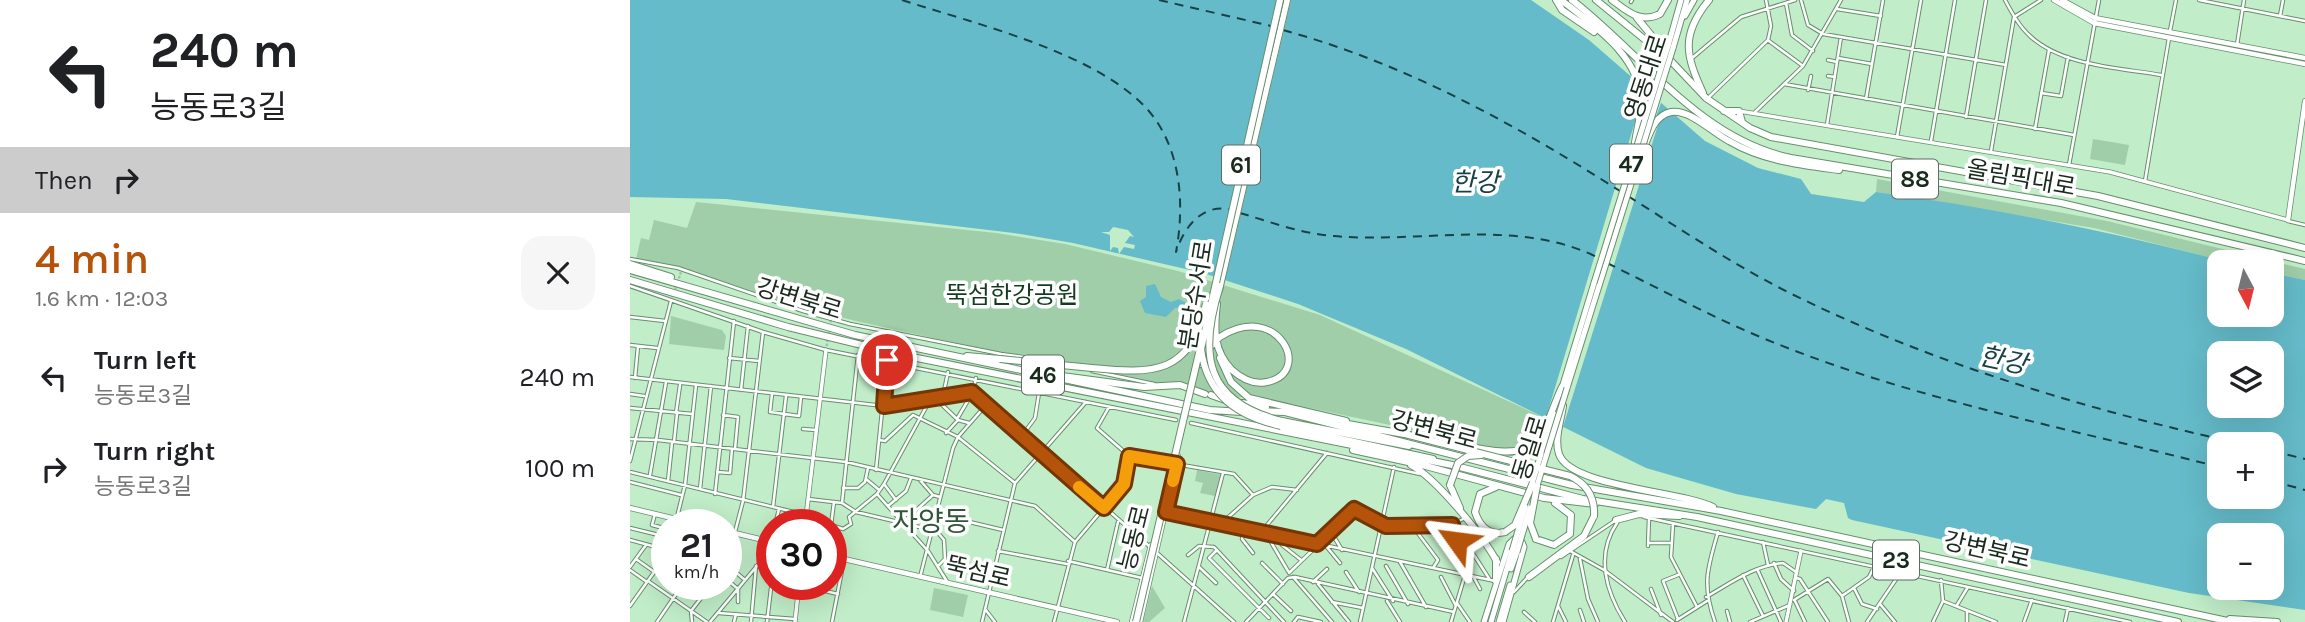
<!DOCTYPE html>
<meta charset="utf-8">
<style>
:root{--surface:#fff;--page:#f6f6f6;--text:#202124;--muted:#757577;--accent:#b45309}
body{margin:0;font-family:Karla,"Noto Sans KR",sans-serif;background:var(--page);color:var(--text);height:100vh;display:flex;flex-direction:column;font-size:26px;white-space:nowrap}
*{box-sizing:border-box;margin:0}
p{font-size:23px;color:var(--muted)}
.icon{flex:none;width:38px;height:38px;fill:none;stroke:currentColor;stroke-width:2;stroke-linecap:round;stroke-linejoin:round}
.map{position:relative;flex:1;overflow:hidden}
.sheet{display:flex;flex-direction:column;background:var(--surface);width:630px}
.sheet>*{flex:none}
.guide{background:#fff;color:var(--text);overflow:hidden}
.needle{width:46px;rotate:173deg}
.tools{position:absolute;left:1577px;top:250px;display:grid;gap:14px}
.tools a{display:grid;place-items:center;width:77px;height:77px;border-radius:14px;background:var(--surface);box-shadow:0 7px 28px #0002;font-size:35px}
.speed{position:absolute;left:21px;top:509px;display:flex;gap:14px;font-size:35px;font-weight:700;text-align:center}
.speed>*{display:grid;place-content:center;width:91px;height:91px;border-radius:50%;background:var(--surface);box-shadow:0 7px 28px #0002;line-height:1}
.speed small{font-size:18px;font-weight:400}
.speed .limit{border:10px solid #d22;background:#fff;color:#111}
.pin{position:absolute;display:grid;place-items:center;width:60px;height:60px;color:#fff;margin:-30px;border:4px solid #fff;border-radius:50%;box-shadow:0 2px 7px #0007}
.me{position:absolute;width:77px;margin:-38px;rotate:301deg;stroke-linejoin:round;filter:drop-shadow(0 0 5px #0008)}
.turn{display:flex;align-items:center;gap:24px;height:147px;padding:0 35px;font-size:32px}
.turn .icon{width:91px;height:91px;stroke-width:2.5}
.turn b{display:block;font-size:49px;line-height:60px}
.then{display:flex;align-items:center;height:66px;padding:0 35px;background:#0003;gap:14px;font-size:26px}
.round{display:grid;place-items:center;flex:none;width:74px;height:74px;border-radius:21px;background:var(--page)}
.overview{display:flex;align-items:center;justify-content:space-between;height:119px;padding:0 35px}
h1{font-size:42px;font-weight:600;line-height:52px;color:var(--accent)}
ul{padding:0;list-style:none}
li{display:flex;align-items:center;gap:21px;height:91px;padding:0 35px}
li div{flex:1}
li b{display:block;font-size:26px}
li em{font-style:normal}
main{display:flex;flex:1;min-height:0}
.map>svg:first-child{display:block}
.green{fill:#a0cea8}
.water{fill:#65bbc9;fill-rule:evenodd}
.pier{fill:#c1edc8}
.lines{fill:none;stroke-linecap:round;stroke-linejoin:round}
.ferry{stroke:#194148;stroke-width:2;stroke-dasharray:9 7;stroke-linecap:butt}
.minor-tunnel{stroke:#a0c6a6;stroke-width:2.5;stroke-dasharray:2.5 1.5;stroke-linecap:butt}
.minor-casing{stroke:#668f6d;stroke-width:4.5}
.tertiary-casing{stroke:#668f6d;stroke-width:5}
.secondary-casing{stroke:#668f6d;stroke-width:6}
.primary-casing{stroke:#668f6d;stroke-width:7}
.trunk-casing{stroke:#668f6d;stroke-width:8}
.minor{stroke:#fff;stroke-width:2.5}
.tertiary{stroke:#fff;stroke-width:3.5}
.secondary{stroke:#fff;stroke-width:4.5}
.primary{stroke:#fff;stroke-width:5}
.trunk{stroke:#fff;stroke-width:6}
.rail-casing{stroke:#68866d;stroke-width:4.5}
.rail{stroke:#fff;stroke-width:2;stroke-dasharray:5;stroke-linecap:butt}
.primary-bridge-casing{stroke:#668f6d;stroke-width:7;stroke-linecap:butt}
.trunk-bridge-casing{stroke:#668f6d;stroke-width:8;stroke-linecap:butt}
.primary-bridge{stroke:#fff;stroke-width:5}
.trunk-bridge{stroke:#fff;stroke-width:6}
.route-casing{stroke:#753606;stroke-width:18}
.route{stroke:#b45309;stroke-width:12}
.slow{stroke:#f59e0b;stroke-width:12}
.labels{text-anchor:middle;stroke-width:7;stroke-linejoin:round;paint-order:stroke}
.shield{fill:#fff;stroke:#5f6b62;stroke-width:2}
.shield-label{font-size:23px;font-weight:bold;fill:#1a2b1e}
.street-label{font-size:24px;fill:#1a2b1e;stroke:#fff}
.park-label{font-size:24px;fill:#133c1e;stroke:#fff}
.water-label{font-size:26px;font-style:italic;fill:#194148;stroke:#fff}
.quarter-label{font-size:28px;fill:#2f5738;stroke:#fff}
</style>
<main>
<section class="sheet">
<div class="guide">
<div class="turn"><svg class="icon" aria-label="left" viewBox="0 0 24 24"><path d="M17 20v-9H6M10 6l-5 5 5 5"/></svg><div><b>240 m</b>능동로3길</div></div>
<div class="then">Then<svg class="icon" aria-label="right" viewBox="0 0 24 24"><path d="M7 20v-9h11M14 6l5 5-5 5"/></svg></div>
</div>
<div class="overview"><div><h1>4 min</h1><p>1.6 km · 12:03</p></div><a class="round"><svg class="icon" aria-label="close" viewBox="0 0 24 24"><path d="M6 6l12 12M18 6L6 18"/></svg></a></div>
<ul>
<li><svg class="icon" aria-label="left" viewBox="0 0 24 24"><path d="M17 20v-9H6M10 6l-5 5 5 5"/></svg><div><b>Turn left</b><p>능동로3길</p></div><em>240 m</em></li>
<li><svg class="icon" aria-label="right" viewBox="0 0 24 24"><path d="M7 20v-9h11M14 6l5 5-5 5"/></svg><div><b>Turn right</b><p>능동로3길</p></div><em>100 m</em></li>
</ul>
</section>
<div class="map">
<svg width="1675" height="622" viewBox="0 0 1675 622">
<rect width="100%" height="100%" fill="#c1edc8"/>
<path class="green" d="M1463 139 1499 145 1495 165 1460 159Z
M1247 179 1477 221 1675 269V280L1642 273V262H1598L1464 228 1246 192Z
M66 202 366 233 435 244 548 271 690 315 915 418 901 461 760 425 623 396 595 399 412 356 371 353 226 321 166 306 47 266 6 259 11 238 19 240 24 220 57 228Z
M41 316 92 330 96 336 94 350 39 344Z
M567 470 592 475 585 496 570 493 573 483 565 481Z
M522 586 535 608 519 622H513Z
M304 588 338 595 333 617 300 610Z"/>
<path class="water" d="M0 0H901L959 40 1075 141 1128 168 1171 179 1181 194 1234 202 1246 192C1365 208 1482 232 1598 262H1589V315H1642V273L1675 280V610L1559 593 1222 520 1218 518 1214 503 1196 499 1186 509 1106 494 1016 468 776 349 668 304 573 273 443 243 384 233 96 199 0 197ZM1589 354H1642V406H1589ZM1589 444H1642V497H1589ZM1589 536H1642V588H1589Z
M525 284 531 297 541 302 549 299 556 303 554 307 545 308 536 317 515 313 510 301 516 297V286Z"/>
<path class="pier" d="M647 0H661L594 285 583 281Z
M1019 88 1032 100 1026 117 1028 125 932 430 915 421 1007 115Z
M483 227 498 230 504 237 500 236 495 243 505 245 504 249 494 247 489 254 488 248 483 247 480 251V235L471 232H479Z"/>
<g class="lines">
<path class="ferry" d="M272 0C345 24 466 52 518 110 551 148 555 204 546 252 554 227 573 202 602 210
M529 0 641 26
M653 30C776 64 883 123 990 191
M998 196C1055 232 1111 270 1172 299 1310 366 1462 411 1612 444
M610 213C641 222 672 234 704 236 791 244 887 217 969 258
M977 263C1034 291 1091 322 1150 345 1291 401 1442 429 1589 467
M1642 451 1675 459
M1642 481 1675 490"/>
<path class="minor-tunnel" d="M41 301 52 269
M196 350 201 319"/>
<defs>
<path id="minor" d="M1171 0 1178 25 1193 34 1376 65
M1375 0C1382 13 1389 26 1400 36 1432 66 1490 68 1531 75
M1569 0 1675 21
M1001 2 1002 0
M1156 3 1162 35 1183 51
M1207 9 1251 16
M1650 16 1653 0
M1540 31 1546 0
M1139 41 1173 66
M1607 45 1614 0
M1208 58 1242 64
M1061 59 1111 17 1165 0
M1198 60 1207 62
M1198 76 1205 77
M1154 84 1444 135
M1178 90 1181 76
M1411 93 1431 96 1438 57
M1079 97 1138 40 1141 26 1136 0
M1236 99 1253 0
M1125 112 1173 66 1211 0
M1336 117 1356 0
M1197 125 1211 37
M1405 129 1419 50
M1267 137 1291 0
M1301 141 1325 0
M1361 151 1384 17 1411 0
M1439 165 1469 0
M1515 181 1539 38
M1658 221 1675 225
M0 259 48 268 173 311 220 324 371 354 429 362
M0 286 133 332 196 350 546 420
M0 317 35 321
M0 345 27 348
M99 358 129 361
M462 371 524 384
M0 377 254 406 343 392
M5 378 8 346
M111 390 118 326
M343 392 519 546
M0 394 14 396
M142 394 140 412 169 416 171 397
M313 396 318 372
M306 399 328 420 339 423
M479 407 467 428 499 456
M0 408 62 414
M46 413 50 385
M93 415 108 417 105 449
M327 419 343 392 346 378
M561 423 790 474
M173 429 186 430
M316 433 328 420
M391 437 405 418 409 393
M0 439 28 440 216 462 405 506 445 542
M249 440 255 441 283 415 328 437 385 483
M44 442 47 414
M0 461 41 301
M246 470 257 362
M0 472 176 515
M87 472 100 473 102 449
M20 475 36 382
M236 479 248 489
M289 479 303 495 310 497
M38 481 42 443
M0 482 51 495
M254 484 266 500
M213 488H228L235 482 238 468
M70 489 81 386
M85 494 104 321
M247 494 298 551 318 583
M178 499 212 503 226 512 302 530
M204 502 201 525 213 529 221 524 219 517 247 494 254 484 300 400
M212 503 228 355
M258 506 276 491 281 478
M143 507 156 396
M536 512 865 581
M25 514 22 525 37 529
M306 514 373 530
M1014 517 1500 622
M593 522 623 495
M272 523 303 495
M987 523C965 555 976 592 995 622
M1043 524 1041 557 1067 607
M45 525 55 485 66 385
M145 525 149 509
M614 527 612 539 623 553
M799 527 822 556 828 550
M0 528 37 537
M304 528 314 540 315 559 308 566
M784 528 808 560 803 568
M632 531 697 453
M635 532 658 571
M701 532 712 550
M826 536 844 555 860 580
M0 540 37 550
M132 540 142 530
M1133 542 1138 565
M1018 543H1042
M652 545 671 560
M696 546 710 563
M1018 546 1019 518
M587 550 579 558 639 618
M368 551 437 564
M940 551 974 570 1043 622
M527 553 604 622
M558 555 569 546 584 547 654 622
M931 557 986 520
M6 559 23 571
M950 559 958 599 968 622
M438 561 512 578
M770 562 796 607
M632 563 653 584
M1144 563 1151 579 1164 591
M96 564 115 580
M756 566 778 604
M0 567 16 545
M96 567 113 501 133 332
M569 567 586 583
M742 568 763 601
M0 570 17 582
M477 570 488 522
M1128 571 1151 622
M716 572 729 592
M659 573 724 510 756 526H819L835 518
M1048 575 1033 581 1048 619
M1113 575 1133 616
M843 576 850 589
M290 577 323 448 328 437 356 405
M663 577 702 622
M811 577 826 606
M1166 578 1170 579 1198 622
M96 579 108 589V602
M18 581 77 622
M683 582 697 569
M688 584 719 622
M170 585 208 594
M1224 588 1232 604 1247 609
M1021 589 1031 615
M884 592 898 577
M644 595 661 611
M1212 596 1219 622
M1076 597C1101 583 1123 566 1153 563L1166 572
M1164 600 1198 579 1212 596 1239 577 1244 567
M757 601 770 622
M1165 601 1175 622
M1313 601 1366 622
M702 602 733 608
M827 603 840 622
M1250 604 1265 622
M1327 605 1338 587
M0 606 37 554
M928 606 936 622
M355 609 365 622
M950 610 954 622
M1097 611 1100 622
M894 612 905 622
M89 613 165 619
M1047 620 1077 601
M27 622 53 584
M62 622 61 611 82 584
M80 622 142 548
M104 622 106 614
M121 622 126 566
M137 622 142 580
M202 622 214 560
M352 622 385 483 456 402
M424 622 445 542 494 484 499 456 604 474 623 495 642 487 667 490
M554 622 593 473
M616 622 658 578 665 577 824 612
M664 622 668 617 691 622
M730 622 764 467
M821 622 835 575 822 525
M923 622 943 555
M1085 622C1072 585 1077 569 1088 532
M1120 622 1160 605
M1237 622 1271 572
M1303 622 1313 601 1311 580
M1337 622V611
M1394 622 1402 600
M1435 622 1438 608"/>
<path id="tertiary" d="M1109 111 1480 172 1658 220
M175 525 196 350
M165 622 169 584
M1156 622 1171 551"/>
<path id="secondary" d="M1424 0 1464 23 1675 64
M1432 0 1465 18 1675 58
M1658 220 1675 101
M0 508 71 525
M96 531 142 542
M201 556 487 622
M502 622 521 545
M510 622 548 456"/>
<path id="primary" d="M1055 16 1064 0
M1038 46 1051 0
M1043 48 1057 0
M937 388 1006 168
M931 391 964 283
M911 454 924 414
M881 569 887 552
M854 622 879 544 884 539 892 542 894 547 873 622
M861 622 882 551
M869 622 880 585"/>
<path id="trunk" d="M926 0 932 10 964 32
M931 0C964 26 1011 56 1011 103 1011 119 1005 135 1004 151
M942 0C1012 54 1069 139 1161 158L1431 203 1675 261
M966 0 1040 60 1076 98 1120 128 1141 137 1468 196 1675 248
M982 0C997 11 1010 24 1030 14L1038 0
M1007 18 1036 53
M1073 93C1056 56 1050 35 1079 0
M1094 111H1109L1112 122
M1013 150C1019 136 1023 116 1041 112 1060 109 1083 133 1099 141 1133 161 1171 165 1209 170
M0 264 41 277
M0 270 225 335 580 410 612 412
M0 280 158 327 277 356 822 465 953 499 1067 517 1548 622
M589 290 657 0
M337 356 370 359
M590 358 601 382 619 398 716 421
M570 364C575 353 580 345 590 337 648 300 684 373 637 382 624 385 611 378 602 370 583 351 584 329 587 304
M432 376 514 387 550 385 575 394
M581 395 598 401
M612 403 636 407
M933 406C931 420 924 439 929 454 940 487 1051 491 1083 507
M623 411 655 412 942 485 1091 511 1602 622
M652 421 779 446
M712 423 780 435
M651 426 803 459
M808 440C835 444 890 465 909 438 919 424 924 403 932 387
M723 450 792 465 914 498 965 504
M781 465C806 478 854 537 867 562
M820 485 830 508
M866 487 850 494 845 512C850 527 859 536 875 532
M986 520 1009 514 1049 516
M906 539 924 545 940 534 941 515 925 503
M866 559V581
M899 577 954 536 964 516
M1600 619 1647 622"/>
</defs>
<use href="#minor" class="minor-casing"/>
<use href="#tertiary" class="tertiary-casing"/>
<use href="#secondary" class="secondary-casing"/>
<use href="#primary" class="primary-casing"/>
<use href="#trunk" class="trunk-casing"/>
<use href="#minor" class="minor"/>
<use href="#tertiary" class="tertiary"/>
<use href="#secondary" class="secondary"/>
<use href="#primary" class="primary"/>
<use href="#trunk" class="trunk"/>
<defs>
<path id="rail" d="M507 622 652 0"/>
</defs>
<use href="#rail" class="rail-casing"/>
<use href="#rail" class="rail"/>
<defs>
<path id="primary-bridge" d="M1006 168 1043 48
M964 283 1038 46
M901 487 911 454
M906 489 937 388
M882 551 895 507
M887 552 900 508"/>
<path id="trunk-bridge" d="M650 0 571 349C577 396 608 416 651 426
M590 286C568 355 575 402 652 421
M370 359C401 362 431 365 462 368 524 374 560 375 576 304
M775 434 940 476C957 484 965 498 964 516
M820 485 828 463 838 456 851 455
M875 532 885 525 902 485
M906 539 900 523 907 486
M506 622 569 353"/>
</defs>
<use href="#primary-bridge" class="primary-bridge-casing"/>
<use href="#trunk-bridge" class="trunk-bridge-casing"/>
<use href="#primary-bridge" class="primary-bridge"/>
<use href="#trunk-bridge" class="trunk-bridge"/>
</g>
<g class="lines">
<defs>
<path id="route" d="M257 360 254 406 342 392 474 508 494 484 499 456 547 464 536 512 687 544 724 509 756 526 822 525 827 541"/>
</defs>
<use href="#route" class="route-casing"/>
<use href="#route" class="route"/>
<path class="slow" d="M449 487 474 508 494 484 499 456 547 464 543 481"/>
</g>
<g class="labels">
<g class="shield">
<rect x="980" y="144.5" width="42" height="39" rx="5"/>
<rect x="592" y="145.5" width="38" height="39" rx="5"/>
<rect x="1262" y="159.5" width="46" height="39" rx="5"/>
<rect x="392" y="355.5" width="42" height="39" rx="5"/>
<rect x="1243" y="540.5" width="46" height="39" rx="5"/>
</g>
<g class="shield-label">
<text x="1001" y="172">47</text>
<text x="611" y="173">61</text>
<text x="1285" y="187">88</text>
<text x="413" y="383">46</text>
<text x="1266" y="568">23</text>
</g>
<g class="street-label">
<text transform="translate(1016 77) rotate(-72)" y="8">영동대로</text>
<text transform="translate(1391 178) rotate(10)" y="8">올림픽대로</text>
<text transform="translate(566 295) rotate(-81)" y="8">분당수서로</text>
<text transform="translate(169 299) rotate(17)" y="8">강변북로</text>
<text transform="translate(804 430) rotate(15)" y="8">강변북로</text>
<text transform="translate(900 448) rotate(-73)" y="8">동일로</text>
<text transform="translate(504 538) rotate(-76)" y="8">능동로</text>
<text transform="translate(1357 550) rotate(13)" y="8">강변북로</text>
<text transform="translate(348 572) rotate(13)" y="8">뚝섬로</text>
</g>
<g class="park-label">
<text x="382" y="303">뚝섬한강공원</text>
</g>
<g class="water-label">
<text x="845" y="191">한강</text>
<text transform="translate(1373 360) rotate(12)" y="9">한강</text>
</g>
<g class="quarter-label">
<text x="301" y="531">자양동</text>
</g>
</g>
</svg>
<div class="tools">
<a><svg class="needle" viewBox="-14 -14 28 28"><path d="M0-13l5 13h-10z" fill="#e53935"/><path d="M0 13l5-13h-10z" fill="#757577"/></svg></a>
<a><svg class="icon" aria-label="layers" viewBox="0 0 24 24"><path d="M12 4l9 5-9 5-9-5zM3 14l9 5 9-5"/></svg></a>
<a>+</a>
<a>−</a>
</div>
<div class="speed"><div>21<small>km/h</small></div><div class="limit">30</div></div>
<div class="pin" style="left:257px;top:360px;background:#d93025"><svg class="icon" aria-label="arrive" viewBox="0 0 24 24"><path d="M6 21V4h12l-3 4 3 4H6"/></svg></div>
<svg class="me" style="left:827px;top:541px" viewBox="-20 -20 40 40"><path d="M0-17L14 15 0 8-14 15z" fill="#b45309" stroke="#fff" stroke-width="4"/></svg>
</div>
</main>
